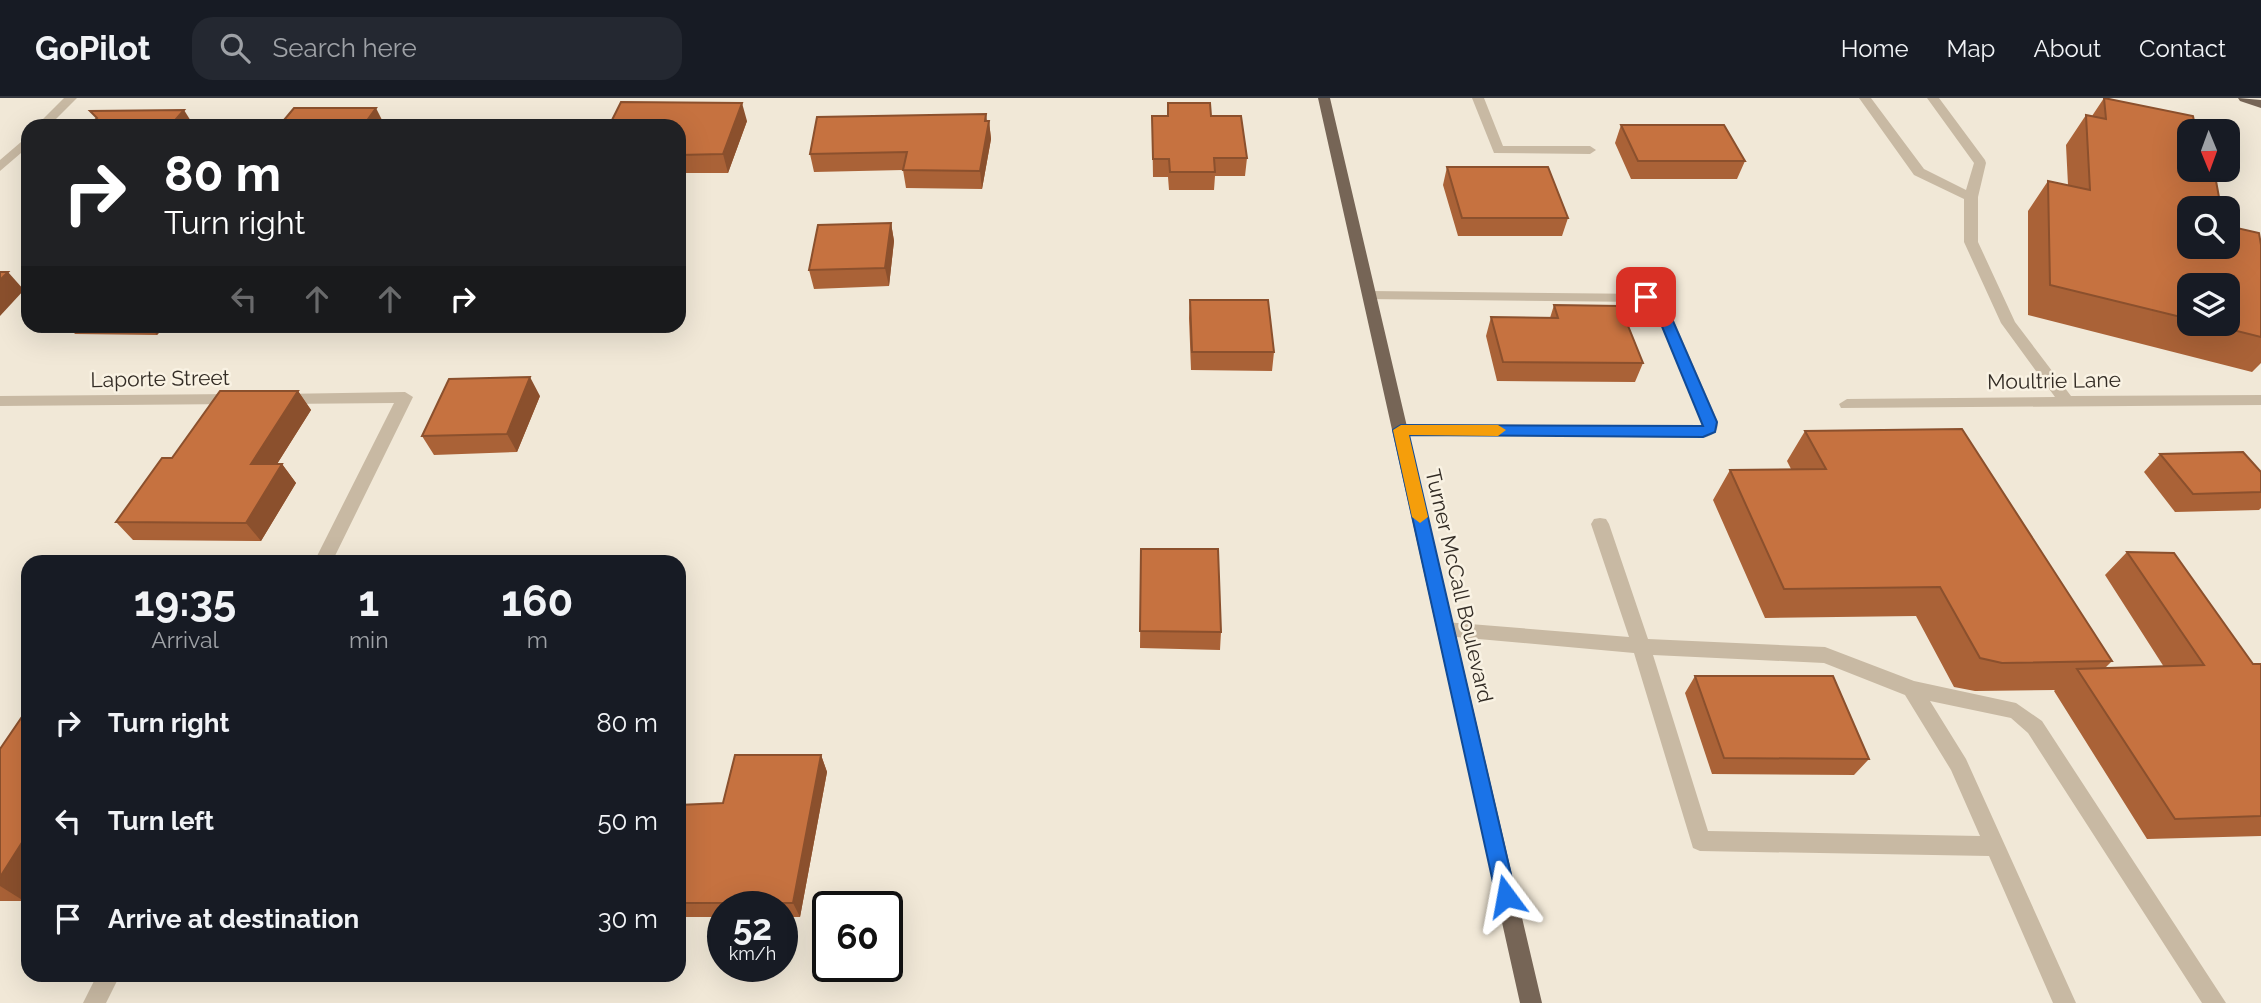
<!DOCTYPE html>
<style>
:root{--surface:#171b24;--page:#242831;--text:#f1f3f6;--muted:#9ea1a6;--line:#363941}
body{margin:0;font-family:Raleway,sans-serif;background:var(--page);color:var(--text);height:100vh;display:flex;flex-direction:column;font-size:26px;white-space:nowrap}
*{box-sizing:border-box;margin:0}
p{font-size:23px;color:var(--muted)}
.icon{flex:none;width:38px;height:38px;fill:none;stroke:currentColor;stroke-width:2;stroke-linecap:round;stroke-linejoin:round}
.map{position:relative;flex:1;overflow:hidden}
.details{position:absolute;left:21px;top:457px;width:665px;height:427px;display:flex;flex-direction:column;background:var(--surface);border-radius:21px;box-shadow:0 7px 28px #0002}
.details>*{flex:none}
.banner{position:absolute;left:21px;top:21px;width:665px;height:214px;border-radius:21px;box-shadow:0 7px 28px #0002;background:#202124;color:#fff;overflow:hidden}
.needle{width:46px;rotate:179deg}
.controls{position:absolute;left:2177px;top:21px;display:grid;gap:14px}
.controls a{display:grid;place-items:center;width:63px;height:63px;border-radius:14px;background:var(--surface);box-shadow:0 7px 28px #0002;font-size:35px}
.speed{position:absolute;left:707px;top:793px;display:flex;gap:14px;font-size:35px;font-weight:700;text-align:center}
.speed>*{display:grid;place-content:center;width:91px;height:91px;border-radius:50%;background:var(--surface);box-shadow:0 7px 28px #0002;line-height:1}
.speed small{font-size:18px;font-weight:400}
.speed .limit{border:4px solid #111;border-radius:10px;background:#fff;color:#111}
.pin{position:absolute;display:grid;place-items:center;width:60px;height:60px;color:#fff;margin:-30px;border-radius:14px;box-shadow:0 4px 10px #0006}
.me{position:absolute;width:77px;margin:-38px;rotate:347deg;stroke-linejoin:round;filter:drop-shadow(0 0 5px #0008)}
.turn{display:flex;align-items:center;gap:24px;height:147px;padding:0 28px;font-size:32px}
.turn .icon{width:91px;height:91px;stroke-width:2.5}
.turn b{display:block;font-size:49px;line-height:60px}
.lanes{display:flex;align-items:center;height:66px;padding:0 28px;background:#0003;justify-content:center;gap:35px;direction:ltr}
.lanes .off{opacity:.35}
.eta{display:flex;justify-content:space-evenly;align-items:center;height:119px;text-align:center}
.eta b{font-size:42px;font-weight:700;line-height:49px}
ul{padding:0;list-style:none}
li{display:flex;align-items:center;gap:21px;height:98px;padding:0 28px}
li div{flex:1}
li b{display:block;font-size:26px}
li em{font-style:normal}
header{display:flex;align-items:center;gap:42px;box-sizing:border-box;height:98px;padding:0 35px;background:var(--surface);border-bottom:2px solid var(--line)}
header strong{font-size:33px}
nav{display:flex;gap:38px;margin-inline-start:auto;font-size:24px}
.search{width:490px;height:63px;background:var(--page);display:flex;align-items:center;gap:18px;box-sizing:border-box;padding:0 24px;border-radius:21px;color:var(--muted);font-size:26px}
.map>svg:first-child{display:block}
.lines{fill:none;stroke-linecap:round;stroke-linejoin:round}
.minor{fill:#c8b9a3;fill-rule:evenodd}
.major{fill:#766556;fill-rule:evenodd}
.wall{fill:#aa6237;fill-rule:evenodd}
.shaded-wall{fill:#8b502d}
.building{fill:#c67240;stroke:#8b502d;stroke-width:2}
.route{fill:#1a73e8;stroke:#114b97;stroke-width:2}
.slow{fill:#f59e0b}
.labels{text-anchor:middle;stroke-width:5;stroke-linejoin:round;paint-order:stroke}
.street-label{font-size:21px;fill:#332c25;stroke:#f9f2e3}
</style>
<header>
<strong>GoPilot</strong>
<div class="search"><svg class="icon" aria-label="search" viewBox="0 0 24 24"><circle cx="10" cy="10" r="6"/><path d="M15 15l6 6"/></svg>Search here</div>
<nav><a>Home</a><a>Map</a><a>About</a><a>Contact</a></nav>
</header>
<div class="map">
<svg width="2261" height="905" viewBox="0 0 2261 905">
<rect width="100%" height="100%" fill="#f1e8d7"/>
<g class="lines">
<path class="minor" d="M64 0H77L49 28H36Z
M1472 0H1484L1503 48H1590L1596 52 1590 56 1494 55Z
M1859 0H1871L1924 71 1966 92 1974 65 1927 0H1939L1985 62 1986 65 1978 99V144L2015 224 2071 298 2261 297V307L1841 310 1839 306 1847 301 2055 299 2001 225 1964 144V101L1914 77Z
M28 38V49L0 73V62Z
M1370 193 1651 196 1667 207 1718 324C1718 335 1713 337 1703 340L1395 336 1393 332 1401 326 1701 328 1702 324 1654 210 1643 204 1365 201 1363 198 1365 195Z
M405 294 413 299 332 464H314L394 305 280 306 272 301 280 296Z
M235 296 243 301 235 306 0 308V298Z
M1600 420 1606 421 1609 426 1648 541 1825 549 1914 583 2016 605 2042 623 2226 905H2202L2028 635 2011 620 1930 603 1966 661 2076 905H2053L1989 758 1700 753 1693 750 1634 555 1445 538 1438 536 1436 531 1438 526 1445 524 1629 539 1591 426 1594 421ZM1653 557 1824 565 1905 597 1951 672 1980 738 1708 733Z
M97 877H120L106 905H83Z"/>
<path class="major" d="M1318 0H1330L1542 905H1520Z
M2238 0 2261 2V10L2240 3Z"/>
</g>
<path class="wall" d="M2104 0 2189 110 2261 147V265L2252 274 2028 217V113L2048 83 2068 87 2066 47 2086 17 2092 18ZM2189 187 2228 226H2189Z
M1168 5 1211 18 1247 60 1245 78H1215L1214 92H1169L1168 79H1153L1152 18H1167Z
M747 23 728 75H680L679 28Z
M989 23 991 41 982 91 906 90 903 72 814 74 810 56Z
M1621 27 1745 63 1737 81H1631L1615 45Z
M1447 69 1568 120 1562 138H1458L1443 87Z
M891 125 894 143 889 188 814 191 809 172Z
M1190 202 1274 254 1272 273 1191 272 1189 220Z
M1554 207 1643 265 1635 284 1497 283 1486 238 1491 219 1550 220Z
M68 228H165L157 237 75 236Z
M298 293 311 312 277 366H282L296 385 261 443 133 442 116 424 172 360Z
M540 298 517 354 434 357 422 338Z
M1805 333 2112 563 2105 570 2164 569 2105 477 2127 454 2253 566H2261V738L2147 741 2054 593 2055 592 1975 593 1954 589 1916 518 1765 520 1713 402 1730 372 1791 371 1787 363Z
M2160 356 2261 374V410L2259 412 2175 414 2144 374Z
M1141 451 1221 534 1220 552 1140 550Z
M1695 578 1869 661 1854 677 1712 676 1685 595Z
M28 610V796L24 803H0V651Z
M821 657 827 674 800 819H782V808H723V819H679V707L723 705Z"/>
<path class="shaded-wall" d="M742 5 747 23 728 75 723 56Z
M376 10 385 28H363Z
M184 12 194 28H170Z
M986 16 988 31 989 23 991 41 982 91 980 73Z
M891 125 894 143 889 188 885 170Z
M8 174 24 192 0 218V182Z
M149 228H165L157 237Z
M530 279 540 298 517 354 507 336Z
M298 293 311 312 265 385 251 366Z
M282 366 296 385 261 443 246 425Z
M821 657 827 674 800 819 793 805Z
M28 735V796L24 803 0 788V779Z"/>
<path class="building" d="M2104 0 2193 18 2196 33H2189V72H2214L2221 110H2189V149H2228V128L2259 135 2261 147V239L2209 226H2228V187H2189V221L2050 187 2048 83 2090 92 2086 17 2106 21Z
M621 4 742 5 723 56 679 57V28H609Z
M1168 5H1210L1211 18H1241L1247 60H1214L1215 74H1170L1169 61H1153L1152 18H1168Z
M294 10H376L363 28H279Z
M184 12 170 28H89L97 20 90 13Z
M986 16 985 23H989L980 73 903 72 907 54 810 56 817 19Z
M1621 27H1724L1745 63H1638Z
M1447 69H1548L1568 120H1462Z
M891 125 885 170 809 172 818 127Z
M0 174H8L0 182Z
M1190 202H1268L1274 254H1192Z
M1554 207 1620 208 1643 265 1503 264 1491 219 1558 220Z
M530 279 507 336 422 338 449 281Z
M220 293H298L251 366H282L246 425 116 424 162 360H172Z
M1962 331 2112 563 2002 565 1980 560 1940 489 1784 491 1730 372 1826 371 1805 333Z
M2243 354 2261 374V394L2193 396 2160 356Z
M1141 451H1218L1221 534 1140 533Z
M2127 454 2174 455 2253 566H2261V718L2175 721 2077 571 2204 567Z
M1695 578H1833L1869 661 1724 660Z
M28 610V735L0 779V651Z
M735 657H821L793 805H679V707L723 705Z"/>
<path class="route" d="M1646 195 1666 207 1717 324 1715 334 1703 339 1409 337 1516 798 1513 805 1506 808 1499 805 1496 798 1393 332 1401 327 1703 328 1654 209 1640 199Z"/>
<path class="slow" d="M1401 327H1498L1506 332 1498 338 1409 337 1428 419 1420 425 1412 419 1393 332Z"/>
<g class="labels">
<g class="street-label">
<text transform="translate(160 281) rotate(-1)" y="7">Laporte Street</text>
<text transform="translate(2054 283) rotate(-1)" y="7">Moultrie Lane</text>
<text transform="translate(1459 488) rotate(77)" y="7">Turner McCall Boulevard</text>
</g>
</g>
</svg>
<div class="controls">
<a><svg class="needle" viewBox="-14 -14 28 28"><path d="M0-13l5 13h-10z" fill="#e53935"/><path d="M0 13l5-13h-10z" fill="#9ea1a6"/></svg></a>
<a><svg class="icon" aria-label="search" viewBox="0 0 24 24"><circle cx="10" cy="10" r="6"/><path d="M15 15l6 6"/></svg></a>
<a><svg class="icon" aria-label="layers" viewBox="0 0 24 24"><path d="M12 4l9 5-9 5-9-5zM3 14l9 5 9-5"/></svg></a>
</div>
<div class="speed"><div>52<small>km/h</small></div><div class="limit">60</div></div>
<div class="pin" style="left:1646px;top:199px;background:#d93025"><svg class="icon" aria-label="arrive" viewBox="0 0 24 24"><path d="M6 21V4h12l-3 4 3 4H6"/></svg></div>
<svg class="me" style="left:1506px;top:798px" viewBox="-20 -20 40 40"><path d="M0-17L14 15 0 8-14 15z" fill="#1a73e8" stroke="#fff" stroke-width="4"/></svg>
<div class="banner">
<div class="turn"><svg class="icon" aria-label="right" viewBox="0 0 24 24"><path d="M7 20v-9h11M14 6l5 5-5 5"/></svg><div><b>80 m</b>Turn right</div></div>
<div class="lanes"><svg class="icon off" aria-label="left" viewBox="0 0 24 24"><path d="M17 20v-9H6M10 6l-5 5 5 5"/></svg><svg class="icon off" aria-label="ahead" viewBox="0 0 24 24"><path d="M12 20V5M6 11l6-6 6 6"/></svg><svg class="icon off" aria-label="ahead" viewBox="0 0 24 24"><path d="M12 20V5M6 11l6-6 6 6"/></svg><svg class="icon" aria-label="right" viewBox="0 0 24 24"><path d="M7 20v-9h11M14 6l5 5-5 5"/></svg></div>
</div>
<section class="details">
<div class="eta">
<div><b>19:35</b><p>Arrival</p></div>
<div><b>1</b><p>min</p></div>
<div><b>160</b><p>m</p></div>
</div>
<ul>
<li><svg class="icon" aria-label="right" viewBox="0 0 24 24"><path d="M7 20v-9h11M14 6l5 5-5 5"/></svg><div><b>Turn right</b></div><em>80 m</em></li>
<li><svg class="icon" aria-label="left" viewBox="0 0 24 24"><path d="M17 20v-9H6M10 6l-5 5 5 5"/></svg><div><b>Turn left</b></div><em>50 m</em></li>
<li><svg class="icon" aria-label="arrive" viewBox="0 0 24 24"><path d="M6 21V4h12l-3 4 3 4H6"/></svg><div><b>Arrive at destination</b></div><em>30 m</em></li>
</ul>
</section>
</div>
